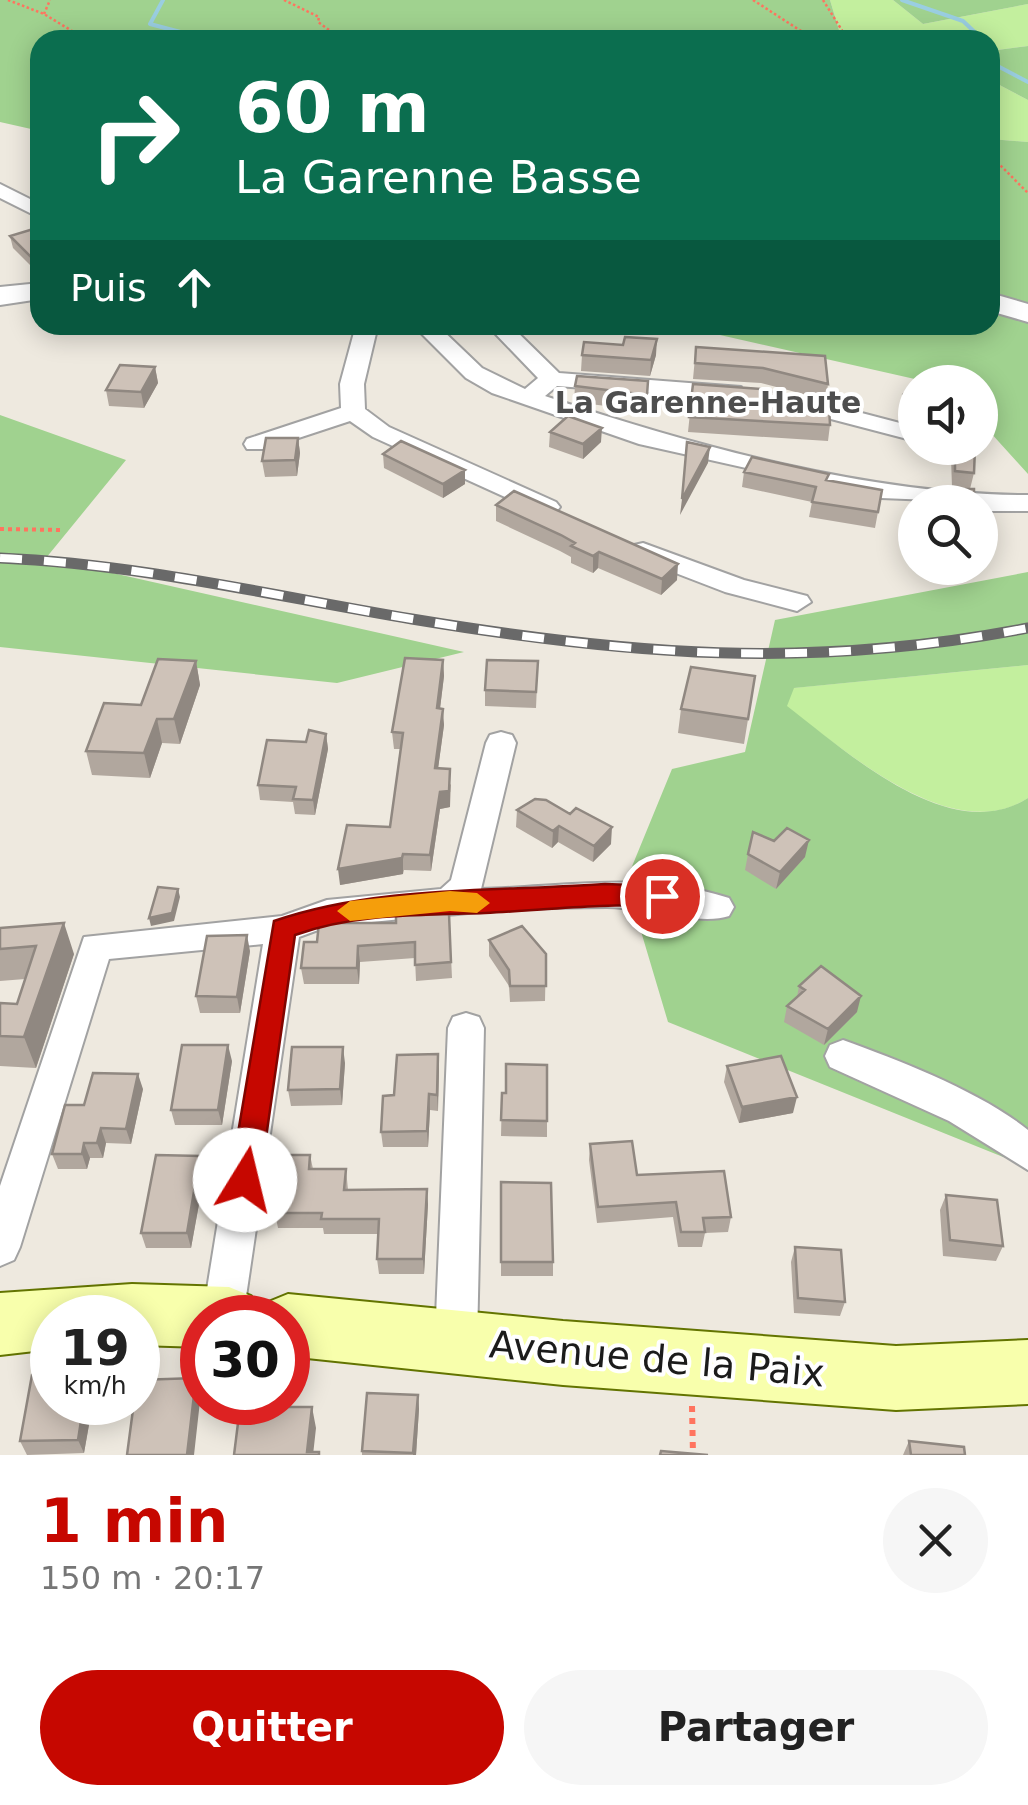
<!DOCTYPE html>
<html lang="fr">
<meta charset="utf-8">
<style>
:root{--surface:#fff;--page:#f6f6f6;--text:#222;--muted:#767676;--accent:#c60700}
body{margin:0;font-family:"DejaVu Sans",sans-serif;background:var(--page);color:var(--text);height:100vh;display:flex;flex-direction:column;font-size:38px;white-space:nowrap}
*{box-sizing:border-box;margin:0}
p{font-size:32px;color:var(--muted)}
.icon{flex:none;width:55px;height:55px;fill:none;stroke:currentColor;stroke-width:2;stroke-linecap:round;stroke-linejoin:round}
.map{position:relative;height:1455px;overflow:hidden}
.panel{display:flex;flex-direction:column;background:var(--surface);flex:1}
.panel>*{flex:none}
.top-card{position:absolute;left:30px;top:30px;width:970px;height:305px;border-radius:30px;box-shadow:0 5px 25px #0003;background:#0b6e4f;color:#fff;overflow:hidden}
.fabs{position:absolute;left:898px;top:365px;display:grid;gap:20px}
.fabs a{display:grid;place-items:center;width:100px;height:100px;border-radius:50%;background:var(--surface);box-shadow:0 5px 25px #0003;font-size:50px}
.speed{position:absolute;left:30px;top:1295px;display:flex;gap:20px;font-size:50px;font-weight:700;text-align:center}
.speed>*{display:grid;place-content:center;width:130px;height:130px;border-radius:50%;background:var(--surface);box-shadow:0 5px 25px #0003;line-height:1}
.speed small{font-size:25px;font-weight:400}
.speed .limit{border:15px solid #d22;background:#fff;color:#111}
.pin{position:absolute;display:grid;place-items:center;width:85px;height:85px;color:#fff;margin:-42px;border:5px solid #fff;border-radius:50%;box-shadow:0 2px 10px #0007}
.me{position:absolute;width:110px;margin:-55px;rotate:9deg;stroke-linejoin:round;filter:drop-shadow(0 0 8px #0008)}
.turn{display:flex;align-items:center;gap:35px;height:210px;padding:0 40px;font-size:45px}
.turn .icon{width:130px;height:130px;stroke-width:2.5}
.turn b{display:block;font-size:70px;line-height:85px}
.then{display:flex;align-items:center;height:95px;padding:0 40px;background:#0003;gap:20px;font-size:38px}
.round{display:grid;place-items:center;flex:none;width:105px;height:105px;border-radius:52px;background:var(--page)}
.head{display:flex;align-items:center;justify-content:space-between;height:170px;padding:0 40px}
h1{font-size:60px;font-weight:700;line-height:75px;color:var(--accent)}
.action{display:flex;gap:20px;margin-top:auto;padding:20px 40px}
.action a{flex:1;height:115px;border-radius:60px;background:var(--accent);color:#fff;font-size:40px;font-weight:700;line-height:115px;text-align:center}
.action a+a{background:var(--page);color:var(--text)}
.map>svg:first-child{display:block}
.grass{fill:#c3ef9e}
.forest{fill:#a0d28f}
.lines{fill:none;stroke-linecap:round;stroke-linejoin:round}
.stream{stroke:#9acee1;stroke-width:4}
.minor-casing{stroke:#a2a2a2;stroke-width:4}
.tertiary-casing{stroke:#a2a2a2;stroke-width:4}
.secondary-casing{stroke:#637400;stroke-width:4}
.path-far2{stroke:#ff745f;stroke-width:2.5;stroke-dasharray:2.5 2.5;stroke-linecap:butt}
.path-far1{stroke:#ff745f;stroke-width:4;stroke-dasharray:4 4;stroke-linecap:butt}
.path{stroke:#ff745f;stroke-width:6;stroke-dasharray:6 6;stroke-linecap:butt}
.minor{fill:#fff;fill-rule:evenodd}
.tertiary{fill:#fff;fill-rule:evenodd}
.secondary{fill:#f8ffac;fill-rule:evenodd}
.rail-casing{stroke:#696969;stroke-width:11}
.rail{stroke:#fff;stroke-width:8;stroke-dasharray:22;stroke-linecap:butt}
.wall{fill:#b1a79e}
.shaded-wall{fill:#908881}
.building{fill:#cec2b8;stroke:#908881;stroke-width:2.5}
.route{fill:#c60700;stroke:#810500;stroke-width:2.5}
.slow{fill:#f59e0b}
.labels{text-anchor:middle;stroke-width:8;stroke-linejoin:round;paint-order:stroke}
.far-neighbourhood-label{font-size:30px;font-weight:bold;fill:#4e4e4e;stroke:#fff}
.near-street-label{font-size:38px;fill:#1b1b1b;stroke:#fff}
</style>
<div class="map">
<svg width="1028" height="1455" viewBox="0 0 1028 1455">
<rect width="100%" height="100%" fill="#eee9df"/>
<path class="grass" d="M830 0H893L923 24 1028 4V46L990 51V40H853L839 30Z
M990 80 1028 100V142L990 139Z
M1028 665V798C952 848 846 750 786 707L793 688Z"/>
<path class="forest" d="M0 0H830L839 30 853 40H40V131L0 122Z
M893 0H1028V4L923 24Z
M1028 46V100L990 80V51Z
M990 139 1028 142V474L980 421V382H928L676 325H990Z
M0 415 126 460 46 558 464 652 337 683 0 647Z
M1028 572V665L794 688 787 706C846 751 951 848 1028 798V1167L668 1022 626 881 672 769 745 752 775 620Z"/>
<g class="lines">
<path class="stream" d="M163 0 150 24 188 34 193 40
M902 0 963 21 983 40
M990 62 1028 82"/>
<defs>
<path id="minor" d="M0 184 40 204V218L0 198Z
M356 325H378L364 384 365 409 389 427 556 502 560 507 556 512H538L373 437 350 421 265 449H247L244 444 247 439 341 408 340 384Z
M413 325H437L482 368 525 389 538 378 487 325H510L559 373 741 387V397L733 399 557 386 545 396C693 446 871 495 1028 495V511H980V502L881 498 639 444 492 393 466 378Z
M793 395 915 427V441L785 407V397Z
M643 543 744 580 807 596 811 602 797 611 725 592 634 557 630 551 634 545Z
M501 732 512 735 516 743 481 889C565 887 647 871 729 898L734 907 729 916C700 926 641 907 607 907 514 907 421 917 329 926L299 937 243 1317 202 1320 263 944 109 959 20 1247 14 1260 0 1266V1186L84 937 282 916 327 900 441 889 451 880 486 743 490 735Z
M466 1013 479 1017 484 1028 477 1341 471 1356 456 1362 441 1356 435 1341 448 1028 453 1017Z
M843 1040C901 1061 981 1092 1028 1130V1170L949 1121 830 1067 825 1056 830 1045Z"/>
<path id="tertiary" d="M40 283V299L0 305V287Z
M990 293 1028 304V322L990 311Z"/>
<path id="secondary" d="M132 1284 229 1287 251 1296 260 1317 266 1303 288 1294 563 1321 896 1346 1028 1340V1404L896 1410 563 1385 288 1356V1318H202V1347L138 1345V1318H52V1349L0 1355V1293Z"/>
</defs>
<use href="#minor" class="minor-casing"/>
<use href="#tertiary" class="tertiary-casing"/>
<use href="#secondary" class="secondary-casing"/>
<path class="path-far2" d="M8 0 44 14 87 40
M284 0 319 17 318 22 343 40
M753 0 815 40
M823 0 848 40
M44 14 50 0
M990 155 1028 193"/>
<path class="path-far1" d="M0 529 62 530"/>
<path class="path" d="M692 1406 693 1455"/>
<use href="#minor" class="minor"/>
<use href="#tertiary" class="tertiary"/>
<use href="#secondary" class="secondary"/>
<defs>
<path id="rail" d="M0 558C139 564 274 596 412 619 629 655 809 670 1028 628"/>
</defs>
<use href="#rail" class="rail-casing"/>
<use href="#rail" class="rail"/>
</g>
<path class="wall" d="M40 227V275L13 248 10 236Z
M623 345 656 355 650 376 581 371 582 355Z
M696 347 828 384 826 400 761 383 693 379Z
M155 367 158 383 144 408 109 406 106 390Z
M648 381 646 411 574 402 575 386Z
M693 384 830 425 828 441 688 432Z
M915 385V416L900 410 904 394Z
M550 432 601 442 583 459 549 447Z
M298 438 300 453 297 476 265 477 262 461Z
M953 448H975L974 473 970 489 952 487 951 458Z
M383 454 465 484 443 498 384 468Z
M744 472 882 490 875 528 809 517 812 502 742 487Z
M496 505 677 580 661 595 598 568 593 573 571 563V557L560 551 496 521Z
M443 660 444 676 440 708 444 725 438 768 451 785 450 807 440 809 431 871 404 870 403 874 340 885 390 827 400 749H394L392 732Z
M196 661 200 685 180 744 162 743 150 778 92 775 86 751Z
M538 661 536 708 485 706V690Z
M755 676 744 744 678 733 681 709Z
M326 734 328 749 315 815 295 814 293 802 260 800 258 785 306 742Z
M517 810 611 844 593 862 558 842 552 848 516 827Z
M748 854 805 857 776 889 745 870Z
M449 914 452 978 416 981 415 958 360 962 359 984H304L301 968 317 942 396 923Z
M0 928 74 954 36 1068 0 1066V1003L17 1004 25 979 0 981Z
M489 940 546 954 545 1001 510 1002 509 986 489 956Z
M250 951 240 1013H200L196 996Z
M799 986 857 1012 824 1045 784 1022 787 1006 797 997Z
M438 1054V1111L430 1110 428 1147H383L381 1132 394 1095Z
M232 1061 222 1125H175L171 1110Z
M345 1063 342 1105 291 1106 288 1090Z
M547 1065V1137L501 1136 502 1093H506Z
M727 1066 793 1113 739 1123 724 1082Z
M143 1089 131 1144 106 1143 103 1158H90L87 1169H58L52 1154 84 1105Z
M590 1144 637 1175 731 1217 728 1232 705 1233 702 1247H678L673 1217 597 1223 589 1160Z
M310 1155 313 1169H346L348 1190 428 1204 424 1274H379L377 1259 378 1234H324L323 1228H278L275 1213Z
M205 1171 191 1248H146L141 1233Z
M501 1182 553 1262V1276H501Z
M946 1195 1003 1246 996 1261 943 1256 940 1210Z
M795 1247 845 1302 840 1316 794 1313 791 1262Z
M418 1395 419 1409 416 1455H362V1451Z
M52 1402H93L84 1453 27 1455 20 1441Z
M909 1441 965 1455H903Z"/>
<path class="shaded-wall" d="M453 325H473L453 330Z
M657 339 656 355 650 376 651 360Z
M155 367 158 383 144 408 141 392Z
M602 428 601 442 583 459V444Z
M298 438 300 453 297 476 295 460Z
M710 447 708 463 680 515 682 499Z
M465 470V484L443 498V484Z
M599 552 598 568 593 573V556Z
M678 564 677 580 661 595 662 579Z
M443 660 444 676 438 725 437 708Z
M196 661 200 685 180 744 174 719Z
M443 709 444 725 436 784 435 768Z
M157 719 162 743 150 778 144 753Z
M326 734 328 749 315 815 313 800Z
M450 769V807L440 809 431 871 430 855 440 792Z
M559 826 558 842 552 848 553 831Z
M612 827 611 844 593 862 594 846Z
M809 840 805 857 776 889 780 872Z
M403 854V874L340 885 338 869Z
M178 889 180 897 174 921 151 926 149 918Z
M64 923 74 954 36 1068 24 1037Z
M247 935 250 951 240 1013 237 997Z
M358 946 360 962 359 984 357 968Z
M861 996 857 1012 824 1045 828 1029Z
M228 1045 232 1061 222 1125 218 1110Z
M343 1047 345 1063 342 1105 340 1089Z
M438 1054 439 1070 438 1111 437 1095Z
M138 1074 143 1089 131 1144 126 1129Z
M429 1094 430 1110 428 1147 427 1131Z
M797 1097 793 1113 739 1123 742 1107Z
M101 1128 106 1143 103 1158 97 1143Z
M84 1143 90 1158 87 1169 82 1154Z
M200 1156 205 1171 191 1248 187 1233Z
M427 1189 428 1204 424 1274 423 1259Z
M196 1378 201 1392 194 1455H187Z
M418 1395 419 1409 416 1455H413Z
M84 1402H93L84 1453 78 1440Z
M312 1407 316 1428 313 1455 307 1452Z"/>
<path class="building" d="M40 227V266L10 236Z
M625 337 657 339 651 360 582 355 584 342 623 345Z
M696 347 825 356 828 384 763 368 695 363Z
M120 365 155 367 141 392 106 390Z
M577 376 648 381 647 395 575 386Z
M693 384 761 389 829 406 830 425 689 417Z
M915 385V399L904 394Z
M568 416 602 428 583 444 550 432Z
M266 438H298L295 460 262 461Z
M401 441 465 470 443 484 383 454Z
M687 442 710 447 682 499Z
M955 448H975L974 473 955 471Z
M752 457 829 474 826 480 882 490 878 512 812 502 816 487 744 472Z
M956 489H974V502H946L949 492 956 493Z
M514 491 678 564 662 579 599 552 593 556 571 546 575 543 561 535 496 505Z
M405 658 443 660 437 708 443 709 435 768 450 769 449 791 440 792 430 855 403 854 402 858 338 869 347 825 390 827 403 733 392 732Z
M158 659 196 661 174 719H157L144 753 86 751 104 703 141 705Z
M487 660 538 661 536 692 485 690Z
M691 667 755 676 748 719 681 709Z
M309 730 326 734 313 800 293 799 296 787 258 785 267 740 306 742Z
M535 799 546 800 570 814 576 808 612 827 594 846 559 826 553 831 517 810Z
M787 828 809 840 780 872 748 854 753 832 774 841Z
M158 887 178 889 172 913 149 918Z
M449 914 451 962 415 965V942L358 946 357 968H301L304 942H317L319 923H396V916Z
M64 923 24 1037 0 1036V1003L17 1004 36 946 0 949V928Z
M522 926 546 954V986H510L509 970 489 940Z
M247 935 237 997 196 996 207 936Z
M821 966 861 996 828 1029 787 1006 805 990 799 986Z
M182 1045H228L218 1110H171Z
M292 1047H343L340 1089 288 1090Z
M438 1054 437 1095 429 1094 427 1131 381 1132 383 1096 394 1095 397 1055Z
M781 1056 797 1097 742 1107 727 1066Z
M506 1064 547 1065V1121L501 1120 502 1093H506Z
M93 1073 138 1074 126 1129 101 1128 97 1143H84L82 1154H52L65 1105H84Z
M632 1141 637 1175 724 1171 731 1217 703 1218 705 1232H681L676 1202 598 1207 590 1144Z
M156 1155 200 1156 187 1233H141Z
M281 1155H310L309 1169H346L344 1190 427 1189 423 1259H377L379 1219H321L322 1213H275Z
M501 1182 551 1183 553 1262H501Z
M946 1195 997 1200 1003 1246 950 1240Z
M795 1247 841 1250 845 1302 798 1298Z
M52 1374V1402H84L78 1440 20 1441 32 1375Z
M196 1378 187 1455H127L134 1402H138V1380Z
M367 1393 418 1395 413 1453 362 1451Z
M240 1407H312L307 1452H319V1455H234Z
M909 1441 964 1447 965 1455H911Z
M661 1451 708 1455H660Z"/>
<path class="route" d="M605 884 662 886 675 896 662 906C603 903 545 910 485 913 421 915 356 913 295 935L260 1180 256 1189 245 1193 234 1189 230 1180 274 921C379 885 494 892 605 884Z"/>
<path class="slow" d="M450 891 477 893 490 903 477 913 450 911 350 921 337 911 350 901Z"/>
<g class="labels">
<g class="far-neighbourhood-label">
<text x="708" y="413">La Garenne-Haute</text>
</g>
<g class="near-street-label">
<text transform="translate(657 1359) rotate(5)" y="13">Avenue de la Paix</text>
</g>
</g>
</svg>
<div class="fabs">
<a><svg class="icon" aria-label="sound" viewBox="0 0 24 24"><path d="M4 9h4l5-4v14l-5-4H4zM17 9q2 3 0 6"/></svg></a>
<a><svg class="icon" aria-label="search" viewBox="0 0 24 24"><circle cx="10" cy="10" r="6"/><path d="M15 15l6 6"/></svg></a>
</div>
<div class="speed"><div>19<small>km/h</small></div><div class="limit">30</div></div>
<div class="pin" style="left:662px;top:896px;background:#d93025"><svg class="icon" aria-label="arrive" viewBox="0 0 24 24"><path d="M6 21V4h12l-3 4 3 4H6"/></svg></div>
<svg class="me" style="left:245px;top:1180px" viewBox="-20 -20 40 40"><circle r="19" fill="#fff"/><path d="M0-13L10 11 0 6-10 11z" fill="#c60700"/></svg>
<div class="top-card">
<div class="turn"><svg class="icon" aria-label="right" viewBox="0 0 24 24"><path d="M7 20v-9h11M14 6l5 5-5 5"/></svg><div><b>60 m</b>La Garenne Basse</div></div>
<div class="then">Puis<svg class="icon" aria-label="ahead" viewBox="0 0 24 24"><path d="M12 20V5M6 11l6-6 6 6"/></svg></div>
</div>
</div>
<section class="panel">
<div class="head"><div><h1>1 min</h1><p>150 m · 20:17</p></div><a class="round"><svg class="icon" aria-label="close" viewBox="0 0 24 24"><path d="M6 6l12 12M18 6L6 18"/></svg></a></div>
<div class="action"><a>Quitter</a><a>Partager</a></div>
</section>
